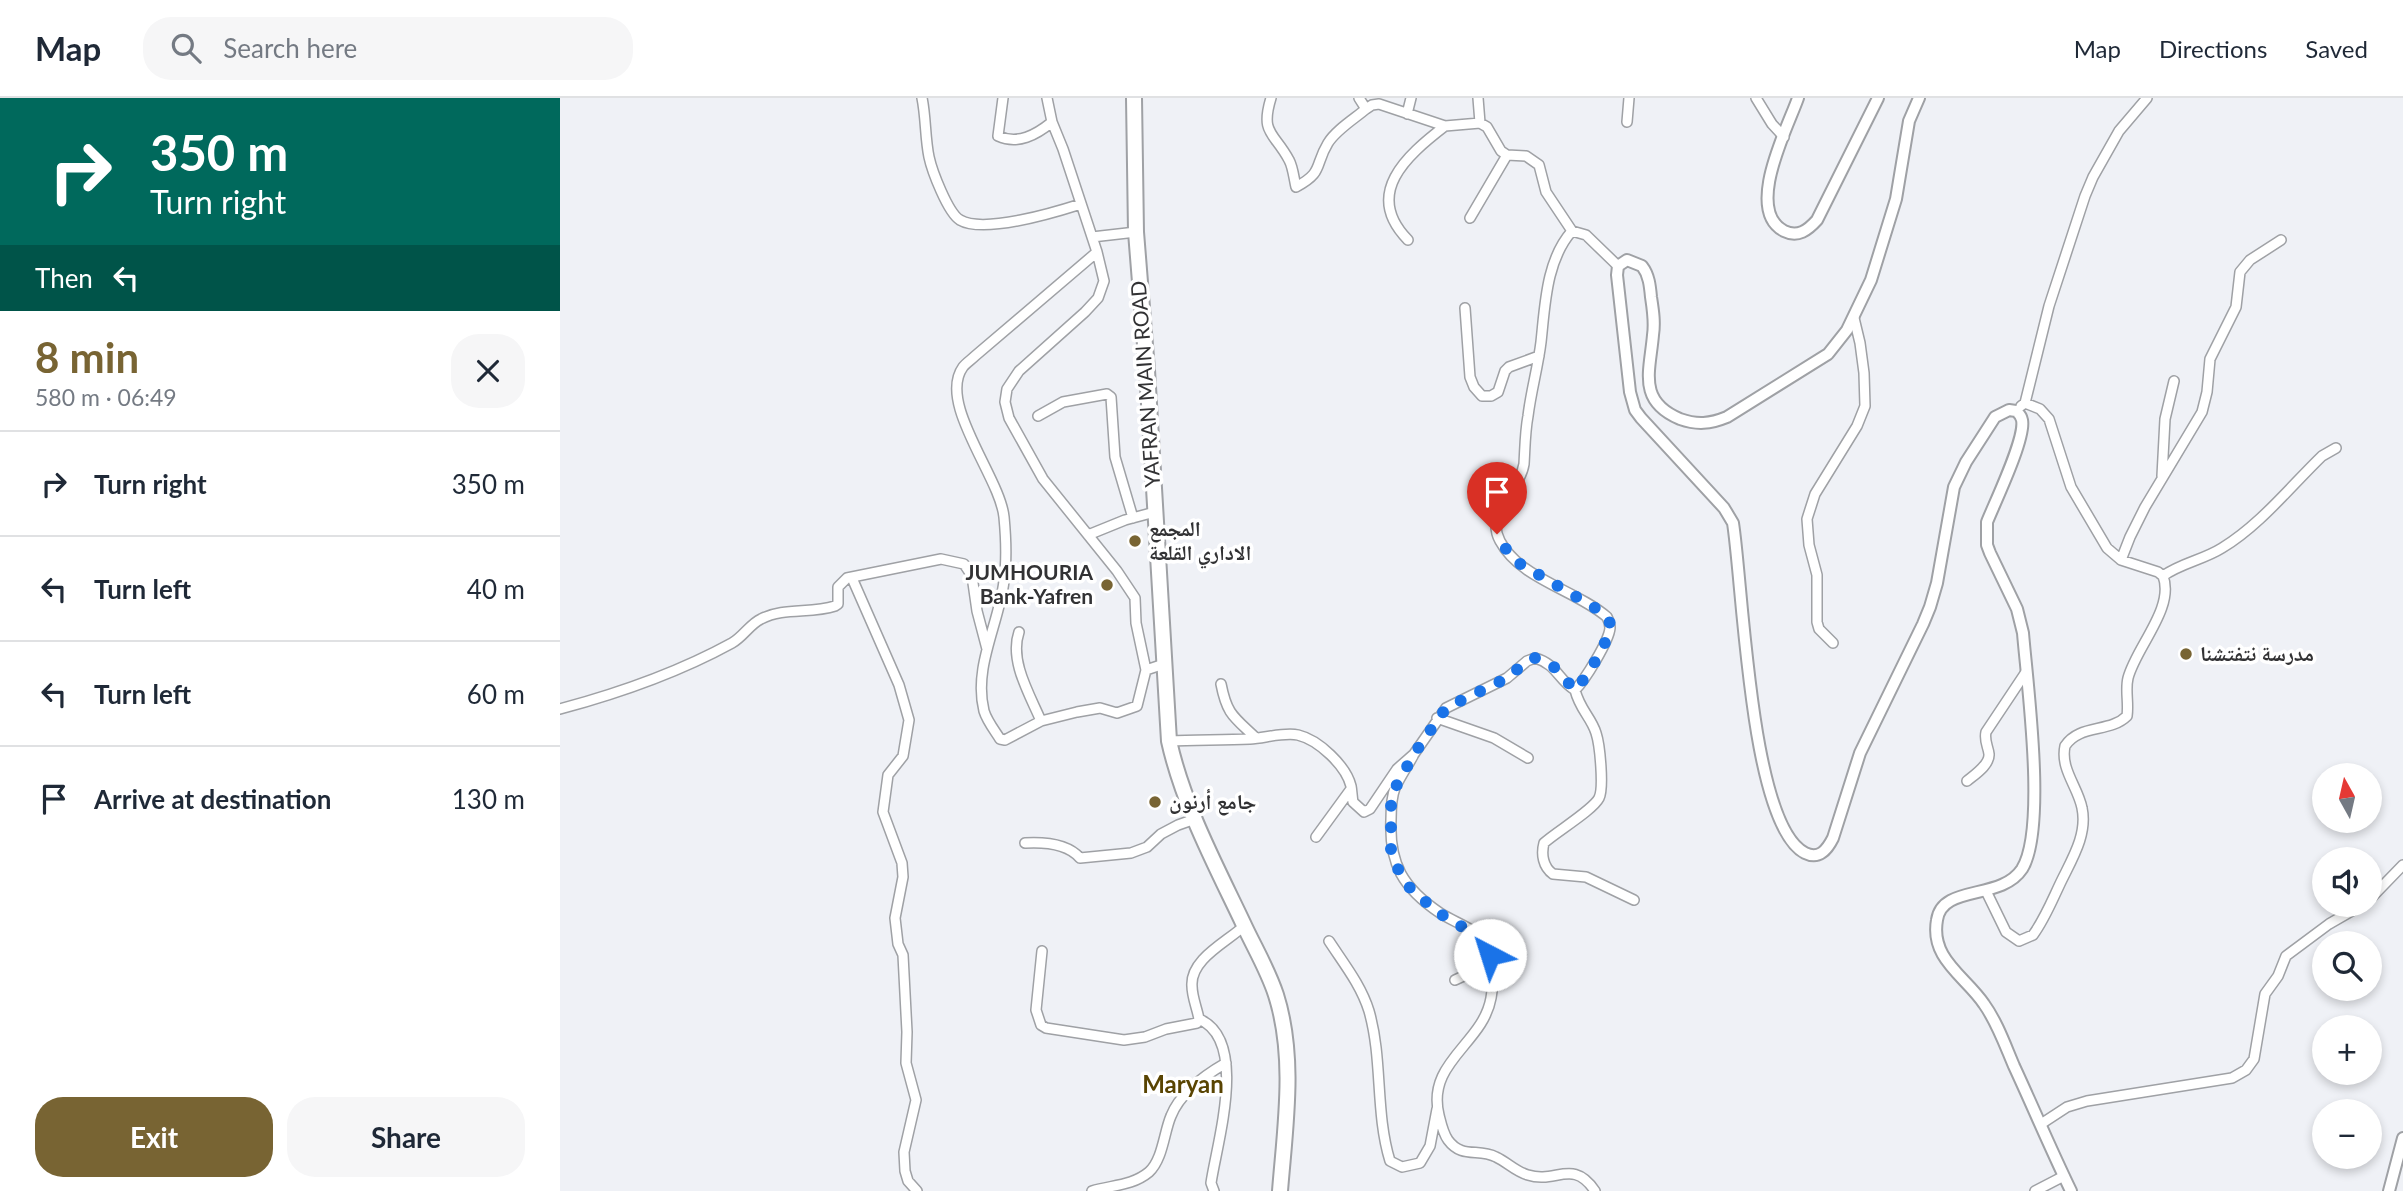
<!DOCTYPE html>
<meta charset="utf-8">
<style>
:root{--surface:#fff;--page:#f6f6f7;--text:#1f2937;--muted:#747a83;--line:#e0e1e3;--accent:#786433}
body{margin:0;font-family:Lato,"Noto Naskh Arabic",sans-serif;background:var(--page);color:var(--text);height:100vh;display:flex;flex-direction:column;font-size:26px;white-space:nowrap}
*{box-sizing:border-box;margin:0}
p{font-size:23px;color:var(--muted)}
.icon{flex:none;width:38px;height:38px;fill:none;stroke:currentColor;stroke-width:2;stroke-linecap:round;stroke-linejoin:round}
.map{position:relative;flex:1;overflow:hidden}
.drawer{display:flex;flex-direction:column;background:var(--surface);width:560px}
.drawer>*{flex:none}
.banner{background:#00695c;color:#fff;overflow:hidden}
.needle{width:46px;rotate:352deg}
.buttons{position:absolute;left:1752px;top:665px;display:grid;gap:14px}
.buttons a{display:grid;place-items:center;width:70px;height:70px;border-radius:50%;background:var(--surface);box-shadow:0 4px 10px #0003;font-size:35px}
.pin{position:absolute;display:grid;place-items:center;width:60px;height:60px;color:#fff;margin:-72px -30px;border-radius:50% 50% 50% 0;rotate:-45deg;box-shadow:0 0 7px #0007}
.pin .icon{rotate:45deg}
.me{position:absolute;width:77px;margin:-38px;rotate:320deg;stroke-linejoin:round;filter:drop-shadow(0 0 5px #0008)}
.turn{display:flex;align-items:center;gap:24px;height:147px;padding:0 35px;font-size:32px}
.turn .icon{width:91px;height:91px;stroke-width:2.5}
.turn b{display:block;font-size:49px;line-height:60px}
.then{display:flex;align-items:center;height:66px;padding:0 35px;background:#0003;gap:14px;font-size:26px}
.round{display:grid;place-items:center;flex:none;width:74px;height:74px;border-radius:28px;background:var(--page)}
.headline{display:flex;align-items:center;justify-content:space-between;height:119px;padding:0 35px}
h1{font-size:42px;font-weight:700;line-height:52px;color:var(--accent)}
.primary-button{display:flex;gap:14px;margin-top:auto;padding:14px 35px}
.primary-button a{flex:1;height:80px;border-radius:28px;background:var(--accent);color:#fff;font-size:28px;font-weight:700;line-height:80px;text-align:center}
.primary-button a+a{background:var(--page);color:var(--text)}
ul{padding:0;list-style:none}
li{display:flex;align-items:center;gap:21px;height:105px;padding:0 35px;border-top:2px solid var(--line)}
li div{flex:1}
li b{display:block;font-size:26px}
li em{font-style:normal}
header{display:flex;align-items:center;gap:42px;box-sizing:border-box;height:98px;padding:0 35px;background:var(--surface);border-bottom:2px solid var(--line)}
header strong{font-size:33px}
nav{display:flex;gap:38px;margin-inline-start:auto;font-size:24px}
.search{width:490px;height:63px;background:var(--page);display:flex;align-items:center;gap:18px;box-sizing:border-box;padding:0 24px;border-radius:28px;color:var(--muted);font-size:26px}
main{display:flex;flex:1;min-height:0}
.map>svg:first-child{display:block}
.lines{fill:none;stroke-linecap:round;stroke-linejoin:round}
.minor-casing{stroke:#9fa1a5;stroke-width:12}
.tertiary-casing{stroke:#9fa1a5;stroke-width:14}
.primary-casing{stroke:#9fa1a5;stroke-width:18}
.minor{stroke:#fff;stroke-width:9}
.tertiary{stroke:#fff;stroke-width:10}
.primary{stroke:#fff;stroke-width:14}
.route{stroke:#1a73e8;stroke-width:12;stroke-dasharray:0 21.6}
.poi-dot{fill:#786433;stroke:#fff;stroke-width:2.5}
.labels{text-anchor:middle;stroke-width:7;stroke-linejoin:round;paint-order:stroke}
.street-label{font-size:21px;fill:#323234;stroke:#fff}
.poi-label{font-size:21px;font-weight:bold;fill:#323234;stroke:#fff;text-anchor:start}
.quarter-label{font-size:24px;font-weight:bold;fill:#594402;stroke:#fff}
</style>
<header>
<strong>Map</strong>
<div class="search"><svg class="icon" aria-label="search" viewBox="0 0 24 24"><circle cx="10" cy="10" r="6"/><path d="M15 15l6 6"/></svg>Search here</div>
<nav><a>Map</a><a>Directions</a><a>Saved</a></nav>
</header>
<main>
<section class="drawer">
<div class="banner">
<div class="turn"><svg class="icon" aria-label="right" viewBox="0 0 24 24"><path d="M7 20v-9h11M14 6l5 5-5 5"/></svg><div><b>350 m</b>Turn right</div></div>
<div class="then">Then<svg class="icon" aria-label="left" viewBox="0 0 24 24"><path d="M17 20v-9H6M10 6l-5 5 5 5"/></svg></div>
</div>
<div class="headline"><div><h1>8 min</h1><p>580 m · 06:49</p></div><a class="round"><svg class="icon" aria-label="close" viewBox="0 0 24 24"><path d="M6 6l12 12M18 6L6 18"/></svg></a></div>
<ul>
<li><svg class="icon" aria-label="right" viewBox="0 0 24 24"><path d="M7 20v-9h11M14 6l5 5-5 5"/></svg><div><b>Turn right</b></div><em>350 m</em></li>
<li><svg class="icon" aria-label="left" viewBox="0 0 24 24"><path d="M17 20v-9H6M10 6l-5 5 5 5"/></svg><div><b>Turn left</b></div><em>40 m</em></li>
<li><svg class="icon" aria-label="left" viewBox="0 0 24 24"><path d="M17 20v-9H6M10 6l-5 5 5 5"/></svg><div><b>Turn left</b></div><em>60 m</em></li>
<li><svg class="icon" aria-label="arrive" viewBox="0 0 24 24"><path d="M6 21V4h12l-3 4 3 4H6"/></svg><div><b>Arrive at destination</b></div><em>130 m</em></li>
</ul>
<div class="primary-button"><a>Exit</a><a>Share</a></div>
</section>
<div class="map">
<svg width="1843" height="1093" viewBox="0 0 1843 1093">
<rect width="100%" height="100%" fill="#eff1f6"/>
<g class="lines">
<defs>
<path id="minor" d="M362 0C366 19 365 40 369 59 372 73 388 115 400 122 424 136 496 114 521 106
M443 0 438 38C458 47 476 37 492 24
M487 0 492 24 503 51 537 154 544 183 538 200 525 214 459 273 447 291 445 304 449 320 483 381 557 473 575 500 576 525 586 572 604 566
M711 0C700 36 714 34 729 62 733 69 734 81 736 89 764 74 754 68 768 45 776 32 794 21 806 11
M799 0 806 11 812 7 819 6 885 28 920 25 927 29 941 53 947 57 966 58 979 67 986 94 1012 133
M918 0 920 25
M1196 0 1212 26 1224 39
M847 16 851 0
M1067 24 1069 0
M910 120 947 57
M532 139 576 134
M848 142C803 96 846 58 885 28
M537 154 415 258C411 262 406 265 403 269 377 305 440 379 444 419 446 440 447 462 444 483 439 526 413 569 424 613 427 623 435 633 440 641L445 642 481 623 517 614 540 610 557 615 577 608 586 572
M905 210 910 279 914 289 922 298H931L938 294 945 273 949 269 979 258
M1461 308 1465 305 1489 208 1525 98 1533 79 1559 33 1587 0
M478 318 503 304 547 296 551 299 555 359 573 420
M1602 378 1605 321 1614 283
M528 437 565 422 595 414
M1561 462 1570 439 1585 409 1642 314 1647 294 1650 261 1676 209 1680 174 1690 162 1721 142
M1603 478C1621 465 1643 462 1662 450 1700 427 1730 389 1762 358L1776 350
M292 480 339 587 349 622 343 658 328 677 323 714 342 765 343 779 335 820 338 846 343 857 347 934 346 965 356 1002 344 1054 345 1073 348 1083 357 1093
M459 534C449 563 470 597 481 623
M1273 545 1259 531 1257 524V477L1249 447 1247 421 1255 396 1297 328 1305 308 1304 275 1300 245 1294 220
M661 586C667 617 674 619 696 640
M1015 592C1020 612 1031 619 1036 635 1040 647 1044 690 1039 700 1033 712 996 734 984 745 981 756 983 769 993 776L1026 779 1074 802
M0 611C56 596 121 573 172 545 183 539 190 526 201 521 224 509 251 516 275 508L278 506V489L287 480 381 461 404 466 412 478 417 513 427 551
M877 620 934 640 968 660
M609 643C636 642 663 642 690 641 705 640 724 634 738 637 759 642 786 668 791 688 792 693 792 699 793 704L804 714 810 711 837 671 854 656 886 610 947 580 967 563 975 560C997 566 998 582 1015 592 1025 582 1049 543 1050 530 1050 527 1048 521 1047 519 1016 492 960 481 940 443 924 413 960 393 964 366 965 350 965 334 968 318 971 293 978 269 981 244 985 208 986 162 1012 133L1026 137 1058 168
M853 658C847 669 840 679 835 690 831 700 831 712 831 722 829 766 843 790 880 815 892 823 917 832 925 843 935 856 934 885 931 900 923 946 866 964 879 1017 881 1025 883 1035 888 1042 902 1061 918 1050 936 1059 947 1064 956 1074 968 1077 996 1086 1013 1060 1035 1093
M1407 683C1414 677 1430 667 1429 656 1428 648 1424 643 1426 634L1466 574
M756 739 791 691
M465 745C483 744 507 745 520 760L571 755 587 749 601 736 618 727 635 721
M1426 793 1446 834 1459 843 1473 837C1484 822 1491 805 1499 788 1510 764 1528 738 1522 710 1518 689 1500 671 1505 648 1519 626 1550 635 1567 618 1569 605 1565 592 1568 580 1576 549 1615 510 1603 478L1598 474 1561 462 1547 450 1511 389 1489 321 1480 311 1465 305
M1810 801 1843 767
M769 843C784 866 801 887 809 913 823 962 815 1014 830 1063L842 1069 860 1065 870 1048 877 1011
M482 853 476 912 481 927 486 930 564 942 585 939 606 931 637 925 639 921
M895 882 908 876 930 857
M1481 1026 1507 1009 1527 1003 1672 980 1686 972 1694 961 1705 896 1718 878 1726 858 1769 826 1802 807
M532 1093C552 1087 572 1088 589 1074 603 1061 604 1034 611 1018 620 995 645 977 666 965
M654 1093 651 1085C657 1044 689 942 639 921 637 910 632 899 632 888 630 861 667 844 684 828
M1475 1093 1504 1078"/>
<path id="tertiary" d="M1238 0C1228 29 1184 112 1224 133 1238 140 1248 132 1257 122L1318 0
M1359 0 1349 23 1336 101 1311 182 1287 232 1268 256 1167 319C1150 326 1137 327 1120 321 1077 303 1090 273 1093 237 1095 224 1093 212 1091 199 1090 188 1089 177 1082 168L1067 162 1058 168 1057 177 1070 294 1075 312 1081 320 1164 410 1173 425C1183 488 1190 727 1245 755 1259 762 1267 752 1273 740L1300 655 1363 526 1370 509 1377 485 1394 389 1406 364 1435 319 1449 312 1456 313C1459 316 1461 317 1462 322 1466 340 1435 404 1427 424V447L1430 455 1457 511 1463 535C1467 585 1487 731 1462 771 1441 803 1382 786 1377 822 1370 861 1405 878 1424 906 1437 924 1445 947 1454 968 1473 1009 1491 1052 1511 1093
M1829 1093 1843 1040"/>
<path id="primary" d="M574 0 576 134 587 272 609 643C623 706 655 766 683 825 694 849 708 872 716 897 736 960 725 1029 720 1093"/>
</defs>
<use href="#minor" class="minor-casing"/>
<use href="#tertiary" class="tertiary-casing"/>
<use href="#primary" class="primary-casing"/>
<use href="#minor" class="minor"/>
<use href="#tertiary" class="tertiary"/>
<use href="#primary" class="primary"/>
</g>
<g class="lines">
<path class="route" d="M930 857 925 843 918 836 894 825 875 812 850 790 838 771 831 751V708L834 692 854 656 886 610 947 580 967 563 975 560 992 567 1015 592C1025 582 1050 542 1050 528 1050 522 1047 518 1042 514L952 461 937 436"/>
</g>
<g class="poi-dot">
<circle cx="575" cy="443" r="7"/>
<circle cx="547" cy="487" r="7"/>
<circle cx="1626" cy="556" r="7"/>
<circle cx="595" cy="704" r="7"/>
</g>
<g class="labels">
<g class="street-label">
<text transform="translate(586 286) rotate(-94)" y="7">YAFRAN MAIN ROAD</text>
</g>
<g class="poi-label">
<text x="589" y="438">المجمع<tspan x="589" dy="24">الاداري القلعة</tspan></text>
<text x="533" y="482" text-anchor="end">JUMHOURIA<tspan x="533" dy="24">Bank-Yafren</tspan></text>
<text x="1640" y="563">مدرسة نتفتشنا</text>
<text x="609" y="711">جامع أرنون</text>
</g>
<g class="quarter-label">
<text x="623" y="995">Maryan</text>
</g>
</g>
</svg>
<div class="buttons">
<a><svg class="needle" viewBox="-14 -14 28 28"><path d="M0-13l5 13h-10z" fill="#e53935"/><path d="M0 13l5-13h-10z" fill="#747a83"/></svg></a>
<a><svg class="icon" aria-label="sound" viewBox="0 0 24 24"><path d="M4 9h4l5-4v14l-5-4H4zM17 9q2 3 0 6"/></svg></a>
<a><svg class="icon" aria-label="search" viewBox="0 0 24 24"><circle cx="10" cy="10" r="6"/><path d="M15 15l6 6"/></svg></a>
<a>+</a>
<a>−</a>
</div>
<div class="pin" style="left:937px;top:436px;background:#d93025"><svg class="icon" aria-label="arrive" viewBox="0 0 24 24"><path d="M6 21V4h12l-3 4 3 4H6"/></svg></div>
<svg class="me" style="left:930px;top:857px" viewBox="-20 -20 40 40"><circle r="19" fill="#fff"/><path d="M0-13L10 11 0 6-10 11z" fill="#1a73e8"/></svg>
</div>
</main>
